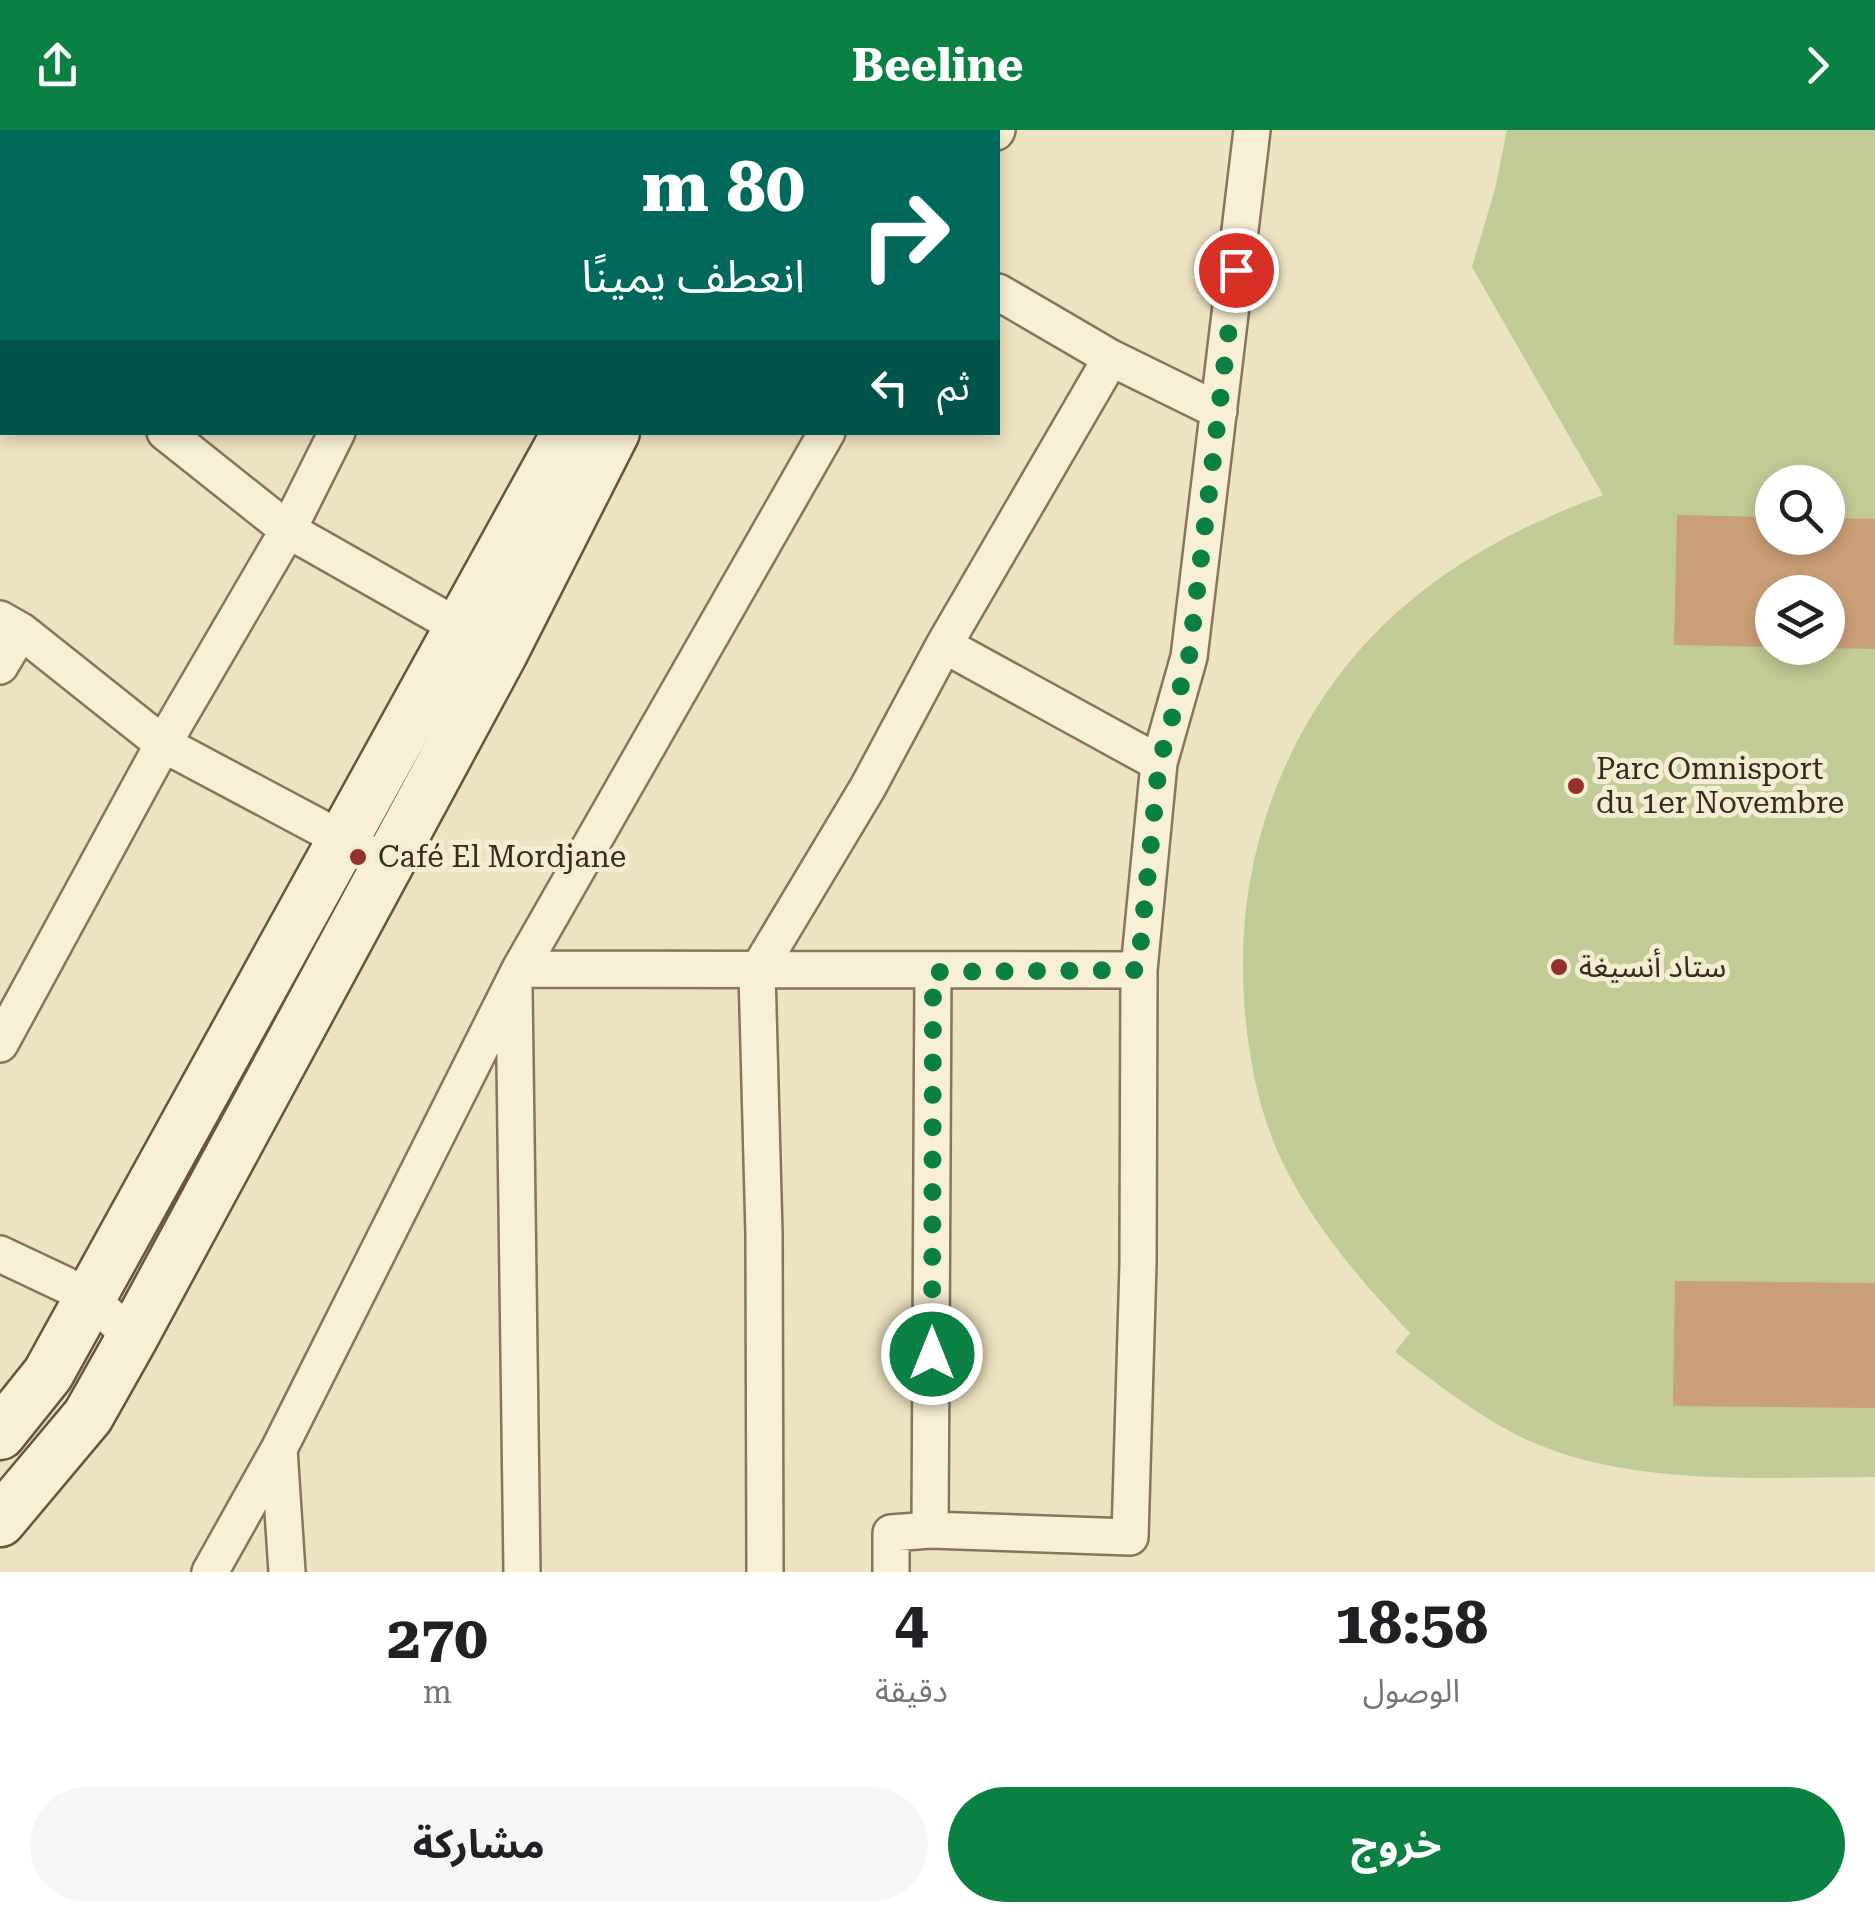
<!DOCTYPE html>
<html lang="ar">
<meta charset="utf-8">
<style>
:root{--surface:#fff;--page:#f6f6f6;--text:#202124;--muted:#757577;--accent:#0b8043}
body{margin:0;font-family:"Roboto Serif","Noto Sans Arabic",serif;background:var(--page);color:var(--text);direction:rtl;height:100vh;display:flex;flex-direction:column;font-size:38px;white-space:nowrap}
*{box-sizing:border-box;margin:0}
p{font-size:32px;color:var(--muted)}
.icon{flex:none;width:55px;height:55px;fill:none;stroke:currentColor;stroke-width:2;stroke-linecap:round;stroke-linejoin:round}
.map{position:relative;height:1442px;overflow:hidden;direction:ltr}
.drawer{display:flex;flex-direction:column;background:var(--surface);flex:1}
.drawer>*{flex:none}
.top-card{position:absolute;left:0px;top:0px;width:1000px;height:305px;box-shadow:0 5px 15px #0003;direction:rtl;background:#00695c;color:#fff;overflow:hidden}
.controls{position:absolute;left:1755px;top:335px;display:grid;gap:20px}
.controls a{display:grid;place-items:center;width:90px;height:90px;border-radius:50%;background:var(--surface);box-shadow:0 5px 15px #0003;font-size:50px}
.pin{position:absolute;display:grid;place-items:center;width:85px;height:85px;color:#fff;margin:-42px;border:5px solid #fff;border-radius:50%;box-shadow:0 2px 10px #0007}
.me{position:absolute;width:110px;margin:-55px;rotate:0deg;stroke-linejoin:round;filter:drop-shadow(0 0 8px #0008)}
.turn{display:flex;align-items:center;gap:35px;height:210px;padding:0 30px;font-size:45px}
.turn .icon{width:130px;height:130px;stroke-width:2.5}
.turn b{display:block;font-size:70px;line-height:85px}
.then{display:flex;align-items:center;height:95px;padding:0 30px;background:#0003;gap:20px;font-size:38px}
.eta{display:flex;justify-content:space-evenly;align-items:center;height:170px;text-align:center}
.eta b{font-size:60px;font-weight:700;line-height:70px}
.button{display:flex;gap:20px;margin-top:auto;padding:20px 30px}
.button a{flex:1;height:115px;border-radius:60px;background:var(--accent);color:#fff;font-size:40px;font-weight:700;line-height:115px;text-align:center}
.button a+a{background:var(--page);color:var(--text)}
header{display:flex;justify-content:space-between;align-items:center;height:130px;padding:0 30px;background:var(--accent);color:#fff;font-size:45px;font-weight:700}
.map>svg:first-child{display:block}
.green{fill:#c1cb95;fill-rule:evenodd}
.building{fill:#cb9f77}
.lines{fill:none;stroke-linecap:round;stroke-linejoin:round}
.minor-casing{stroke:#877459;stroke-width:40}
.secondary-casing{stroke:#68553c;stroke-width:55}
.minor{stroke:#f8f0d4;stroke-width:35}
.secondary{stroke:#f8f0d4;stroke-width:50}
.route{stroke:#0b8043;stroke-width:18;stroke-dasharray:0 32.4}
.poi-dot{fill:#95302a;stroke:#f5edd1;stroke-width:4}
.labels{text-anchor:middle;stroke-width:10;stroke-linejoin:round;paint-order:stroke}
.poi-label{font-size:30px;fill:#362b1d;stroke:#f5edd1;text-anchor:start}
</style>
<header><svg class="icon" aria-label="forward" viewBox="0 0 24 24"><path d="M9 5l7 7-7 7"/></svg>Beeline<svg class="icon" aria-label="share" viewBox="0 0 24 24"><path d="M12 15V3M7 8l5-5 5 5M5 13v7h14v-7"/></svg></header>
<div class="map">
<svg width="1875" height="1442" viewBox="0 0 1875 1442">
<rect width="100%" height="100%" fill="#ede3c1"/>
<path class="green" d="M1507 0H1875V1347C1759 1347 1621 1358 1515 1304 1472 1282 1434 1251 1395 1222L1410 1203C1358 1148 1303 1084 1274 1013 1253 961 1244 899 1243 843 1240 693 1308 546 1429 456 1482 416 1541 388 1603 365L1472 137 1495 59ZM1772 352H1828V408H1772ZM1772 462H1828V518H1772Z"/>
<path class="building" d="M1677 385 1772 387V408H1828V388L1875 389V519L1828 518V462H1772V517L1674 515Z
M1675 1151 1875 1153V1278L1673 1276Z"/>
<g class="lines">
<defs>
<path id="minor" d="M20 2 21 0
M289 2 291 0
M487 2 488 0
M996 2 997 0
M0 38 2 34
M998 162 1111 228 1219 281
M0 206 2 207
M165 302 288 400 480 509
M0 489 21 501 163 614 364 721
M944 515 1159 633
M0 536 21 501
M520 839 1139 840
M514 858 522 1442
M0 914 163 614 288 400 337 302
M0 1124 89 1166 132 1208
M279 1319 287 1442
M930 1400 933 842
M210 1442 279 1319 520 839 827 302
M765 1442 764 1104 757 842 868 657 944 515 1111 228
M891 1442V1403L930 1400 1130 1407 1138 1134 1139 840 1159 633 1189 527 1252 0"/>
<path id="secondary" d="M725 2 726 0
M774 2 775 0
M0 1304 48 1244 568 302
M0 1391 88 1286 132 1208 502 523 614 302"/>
</defs>
<use href="#minor" class="minor-casing"/>
<use href="#secondary" class="secondary-casing"/>
<use href="#minor" class="minor"/>
<use href="#secondary" class="secondary"/>
</g>
<g class="lines">
<path class="route" d="M932 1224 933 842 1138 840 1159 634 1189 527 1236 140"/>
</g>
<g class="poi-dot">
<circle cx="1576" cy="656" r="10"/>
<circle cx="358" cy="727" r="10"/>
<circle cx="1559" cy="837" r="10"/>
</g>
<g class="labels">
<g class="poi-label">
<text x="1596" y="649">Parc Omnisport<tspan x="1596" dy="34">du 1er Novembre</tspan></text>
<text x="378" y="737">Café El Mordjane</text>
<text x="1579" y="847">ستاد أنسيغة</text>
</g>
</g>
</svg>
<div class="controls">
<a><svg class="icon" aria-label="search" viewBox="0 0 24 24"><circle cx="10" cy="10" r="6"/><path d="M15 15l6 6"/></svg></a>
<a><svg class="icon" aria-label="layers" viewBox="0 0 24 24"><path d="M12 4l9 5-9 5-9-5zM3 14l9 5 9-5"/></svg></a>
</div>
<div class="pin" style="left:1236px;top:140px;background:#d93025"><svg class="icon" aria-label="arrive" viewBox="0 0 24 24"><path d="M6 21V4h12l-3 4 3 4H6"/></svg></div>
<svg class="me" style="left:932px;top:1224px" viewBox="-20 -20 40 40"><circle r="17" fill="#0b8043" stroke="#fff" stroke-width="3"/><path d="M0-11L8 9 0 5-8 9z" fill="#fff"/></svg>
<div class="top-card">
<div class="turn"><svg class="icon" aria-label="right" viewBox="0 0 24 24"><path d="M7 20v-9h11M14 6l5 5-5 5"/></svg><div><b>80 m</b>انعطف يمينًا</div></div>
<div class="then">ثم<svg class="icon" aria-label="left" viewBox="0 0 24 24"><path d="M17 20v-9H6M10 6l-5 5 5 5"/></svg></div>
</div>
</div>
<section class="drawer">
<div class="eta">
<div><b>18:58</b><p>الوصول</p></div>
<div><b>4</b><p>دقيقة</p></div>
<div><b>270</b><p>m</p></div>
</div>
<div class="button"><a>خروج</a><a>مشاركة</a></div>
</section>
